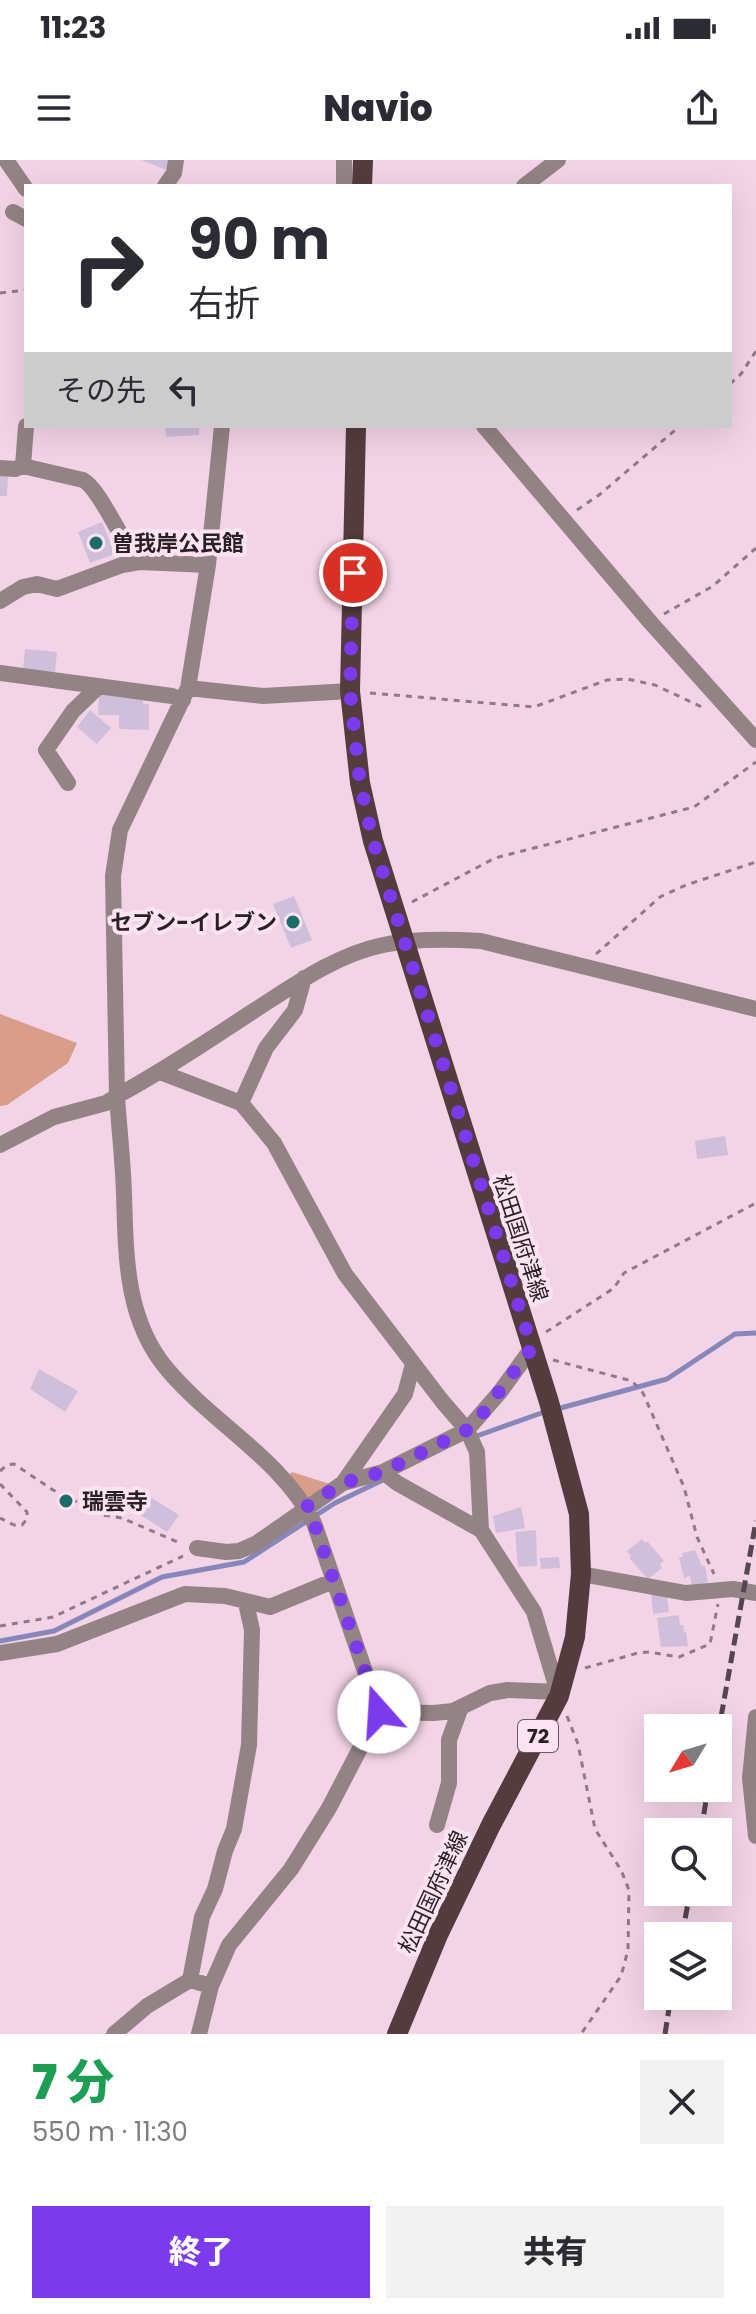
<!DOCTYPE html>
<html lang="ja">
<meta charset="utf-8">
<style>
:root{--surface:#fff;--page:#f2f2f3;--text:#2b2b33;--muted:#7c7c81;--accent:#7c3aed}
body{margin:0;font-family:Poppins,"Noto Sans JP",sans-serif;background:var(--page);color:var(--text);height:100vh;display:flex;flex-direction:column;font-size:30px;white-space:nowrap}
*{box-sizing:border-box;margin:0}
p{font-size:26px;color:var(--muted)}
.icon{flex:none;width:44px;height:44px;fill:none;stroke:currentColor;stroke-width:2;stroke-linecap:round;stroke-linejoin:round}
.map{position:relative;height:1874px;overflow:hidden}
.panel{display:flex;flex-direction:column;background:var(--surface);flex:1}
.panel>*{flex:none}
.guide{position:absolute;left:24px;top:24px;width:708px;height:244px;border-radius:0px;box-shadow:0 8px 32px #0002;background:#fff;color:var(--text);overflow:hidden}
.needle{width:52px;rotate:232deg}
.fabs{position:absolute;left:644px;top:1554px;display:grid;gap:16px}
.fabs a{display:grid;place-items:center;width:88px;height:88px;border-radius:0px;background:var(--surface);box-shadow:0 8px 32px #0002;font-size:40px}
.pin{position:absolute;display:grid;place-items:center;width:68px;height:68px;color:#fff;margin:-34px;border:4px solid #fff;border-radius:50%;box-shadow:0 2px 8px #0007}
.me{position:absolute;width:88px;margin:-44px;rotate:341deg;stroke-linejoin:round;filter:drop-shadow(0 0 6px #0008)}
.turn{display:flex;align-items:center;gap:28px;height:168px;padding:0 32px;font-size:36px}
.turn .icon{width:104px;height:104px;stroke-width:2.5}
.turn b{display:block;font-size:56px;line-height:68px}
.then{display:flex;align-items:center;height:76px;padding:0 32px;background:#0003;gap:16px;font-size:30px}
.round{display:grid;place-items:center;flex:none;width:84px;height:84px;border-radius:0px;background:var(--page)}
.headline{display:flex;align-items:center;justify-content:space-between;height:136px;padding:0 32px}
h1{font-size:48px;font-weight:800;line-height:60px;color:#1e9e55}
.action{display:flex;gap:16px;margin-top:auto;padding:16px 32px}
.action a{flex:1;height:92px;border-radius:0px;background:var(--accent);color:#fff;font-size:32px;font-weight:800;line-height:92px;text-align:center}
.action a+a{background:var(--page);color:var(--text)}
.status{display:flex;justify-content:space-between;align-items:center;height:56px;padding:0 40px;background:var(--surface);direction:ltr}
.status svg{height:22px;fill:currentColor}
header{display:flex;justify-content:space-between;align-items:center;height:104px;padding:0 32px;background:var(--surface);font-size:36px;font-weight:800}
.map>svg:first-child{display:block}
.green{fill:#d89e8b}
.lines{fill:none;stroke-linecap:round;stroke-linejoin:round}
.stream{stroke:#8787bb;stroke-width:5}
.building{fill:#d0bfdb}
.path{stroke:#8f7a86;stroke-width:3;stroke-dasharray:6 6;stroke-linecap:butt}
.minor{stroke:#938385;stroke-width:16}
.major{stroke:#543b3e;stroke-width:20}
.rail{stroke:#55464f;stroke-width:5;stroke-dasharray:12 6;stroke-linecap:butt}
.route{stroke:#7c3aed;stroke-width:14;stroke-dasharray:0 25.2}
.poi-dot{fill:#1e6b6c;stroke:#fce3f2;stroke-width:3}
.labels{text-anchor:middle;stroke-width:8;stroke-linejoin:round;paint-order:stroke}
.shield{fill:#fce3f2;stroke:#695a63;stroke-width:2}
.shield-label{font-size:20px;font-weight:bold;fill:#2a1f26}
.poi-label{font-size:22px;font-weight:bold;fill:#2a1f26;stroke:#fce3f2;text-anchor:start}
.street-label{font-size:22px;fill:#2a1f26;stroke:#fce3f2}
</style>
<div class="status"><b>11:23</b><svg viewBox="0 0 49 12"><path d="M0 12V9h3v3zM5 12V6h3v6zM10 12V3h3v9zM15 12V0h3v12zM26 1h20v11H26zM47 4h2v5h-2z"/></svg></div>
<header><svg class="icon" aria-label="menu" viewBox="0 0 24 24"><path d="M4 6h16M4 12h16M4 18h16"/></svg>Navio<svg class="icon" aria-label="share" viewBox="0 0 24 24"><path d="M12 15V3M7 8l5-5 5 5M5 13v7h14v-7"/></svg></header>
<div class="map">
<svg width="756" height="1874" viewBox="0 0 756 1874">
<rect width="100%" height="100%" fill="#f3d4e6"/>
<path class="green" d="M0 854 77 883 68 903 7 945 0 946Z
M292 1312 336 1326 314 1345 287 1317Z"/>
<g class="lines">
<path class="stream" d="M557 1249 667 1219 735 1174 756 1173
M474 1277 547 1251
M0 1481 54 1471 162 1417 244 1402 335 1343 385 1319"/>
</g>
<path class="building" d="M141 0H170L167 10Z
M165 266H199V275L166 277Z
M0 315H8L7 336H0Z
M102 362 115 394 90 403 78 372Z
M25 489 57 492 55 512 23 510Z
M99 534 143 535V544H149V570L119 569V555H98Z
M90 550 111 568 97 584 77 567Z
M294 736 312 780 291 788 273 744Z
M725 976 728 995 697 999 695 981Z
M39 1209 78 1231 65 1252 30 1229Z
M144 1333 179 1355 167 1372 133 1350Z
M521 1347 525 1368 496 1373 493 1356Z
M536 1370 537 1406 518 1407 515 1372Z
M642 1379 645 1383 647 1381 664 1401 660 1404 662 1408 648 1419 629 1398 631 1396 627 1391Z
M695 1390 702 1406H705L708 1422 692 1426 690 1416 684 1418 679 1397H683L682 1393Z
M559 1397 560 1408 541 1409 540 1398Z
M651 1433 667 1436 669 1452 653 1454Z
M679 1455 680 1465H683L684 1472H686L688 1486 661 1487 657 1458Z"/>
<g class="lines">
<path class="path" d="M0 133 26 130
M730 224 741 214 756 191
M577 350 599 335 680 266
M664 454 713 426 756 388
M370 533 534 547 607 520 627 519 655 525 706 549
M412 742 495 698 694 647 756 602
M596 794 660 737 686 725 756 702
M546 1172 614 1128 624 1113 756 1043
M553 1200 632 1221 643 1233 684 1327 697 1377 714 1414
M0 1311 7 1305 14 1304 53 1330 103 1355 122 1358 182 1384
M0 1324 27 1352V1359L22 1365H14L0 1358
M0 1466 53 1457 183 1396
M585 1508 638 1493 649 1492 679 1497 710 1484 718 1444
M567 1556 578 1584 595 1669 621 1710 629 1730 628 1790 621 1816 581 1874"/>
<path class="minor" d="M6 0 26 29
M165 26 174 13 176 0
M344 26V0
M524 26 558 0
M13 52 26 59
M26 266 23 306 83 320C100 329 122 383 139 402L208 405
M484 266 651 463 756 580
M0 308 15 309 23 306
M0 441 23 427 37 424 57 429 122 405 139 402
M0 513 172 536 183 540
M188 528 263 536 350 531
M68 623 46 590 73 551 97 528
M160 912 241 943 274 983 345 1114 442 1241 467 1270 477 1292 481 1370 534 1452 559 1536
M241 943 266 888 295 850 304 818
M0 985 54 957 106 943 117 936 113 716 120 670 188 528 208 405 222 266
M383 1312 397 1323 481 1370
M343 1323 405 1234 413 1204
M197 1388 226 1392 239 1391 257 1383 343 1323 383 1312 467 1270 500 1232 532 1188
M581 1414 686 1433 733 1429 756 1433
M0 1493 57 1484 185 1434 225 1436 270 1447 333 1421
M379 1552 434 1553 453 1551 490 1533 508 1530 560 1532
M756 1557 750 1618 756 1676
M437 1665 449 1623V1580L461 1547
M211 1826 190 1820 202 1757 215 1729 225 1691 234 1669 249 1585 252 1470 246 1443
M114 1874 147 1846 190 1820
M199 1874 211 1826 229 1785 291 1709 329 1648 379 1552 314 1363C281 1298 213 1264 167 1209 125 1159 126 1095 124 1034 123 1001 119 968 117 936 164 910 208 881 252 852 293 826 335 795 383 785 414 778 449 779 481 781L756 849"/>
<path class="major" d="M362 26 363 0
M356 266 350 531 360 623 373 681 549 1242 579 1354 581 1414 575 1477 559 1536 491 1665 438 1775 397 1874"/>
<path class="rail" d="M718 1574 756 1361
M701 1672 708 1628
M682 1776 690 1732
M665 1874 671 1836"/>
</g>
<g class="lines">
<path class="route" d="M353 413 350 531 360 623 373 681 532 1188 483 1253 467 1270 383 1312 343 1323 306 1347 314 1363 379 1552"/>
</g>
<g class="poi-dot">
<circle cx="96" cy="383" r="8"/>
<circle cx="293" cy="762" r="8"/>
<circle cx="66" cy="1341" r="8"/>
</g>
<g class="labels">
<rect class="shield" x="518" y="1560" width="40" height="32" rx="6"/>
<g class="shield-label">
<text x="538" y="1583">72</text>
</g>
<g class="poi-label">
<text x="112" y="391">曽我岸公民館</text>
<text x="277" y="770" text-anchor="end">セブン-イレブン</text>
<text x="82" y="1349">瑞雲寺</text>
</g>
<g class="street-label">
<text transform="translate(521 1078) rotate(72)" y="8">松田国府津線</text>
<text transform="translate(433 1732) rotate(-65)" y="8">松田国府津線</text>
</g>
</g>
</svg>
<div class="fabs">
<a><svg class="needle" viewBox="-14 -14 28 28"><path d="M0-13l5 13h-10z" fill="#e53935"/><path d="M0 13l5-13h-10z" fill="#7c7c81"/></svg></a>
<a><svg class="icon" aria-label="search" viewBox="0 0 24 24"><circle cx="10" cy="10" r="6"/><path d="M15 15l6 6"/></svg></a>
<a><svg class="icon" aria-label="layers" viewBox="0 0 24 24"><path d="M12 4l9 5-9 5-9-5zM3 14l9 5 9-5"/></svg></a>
</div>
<div class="pin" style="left:353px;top:413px;background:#d93025"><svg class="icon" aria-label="arrive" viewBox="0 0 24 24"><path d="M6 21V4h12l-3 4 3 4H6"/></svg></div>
<svg class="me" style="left:379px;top:1552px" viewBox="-20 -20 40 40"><circle r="19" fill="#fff"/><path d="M0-13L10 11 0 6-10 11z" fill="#7c3aed"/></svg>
<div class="guide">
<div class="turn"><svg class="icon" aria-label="right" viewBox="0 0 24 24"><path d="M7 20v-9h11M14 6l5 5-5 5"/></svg><div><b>90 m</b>右折</div></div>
<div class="then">その先<svg class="icon" aria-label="left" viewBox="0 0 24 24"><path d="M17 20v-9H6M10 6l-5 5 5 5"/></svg></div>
</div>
</div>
<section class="panel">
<div class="headline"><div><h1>7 分</h1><p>550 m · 11:30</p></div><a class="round"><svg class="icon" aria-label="close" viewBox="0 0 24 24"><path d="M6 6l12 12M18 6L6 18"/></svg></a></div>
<div class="action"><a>終了</a><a>共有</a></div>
</section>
